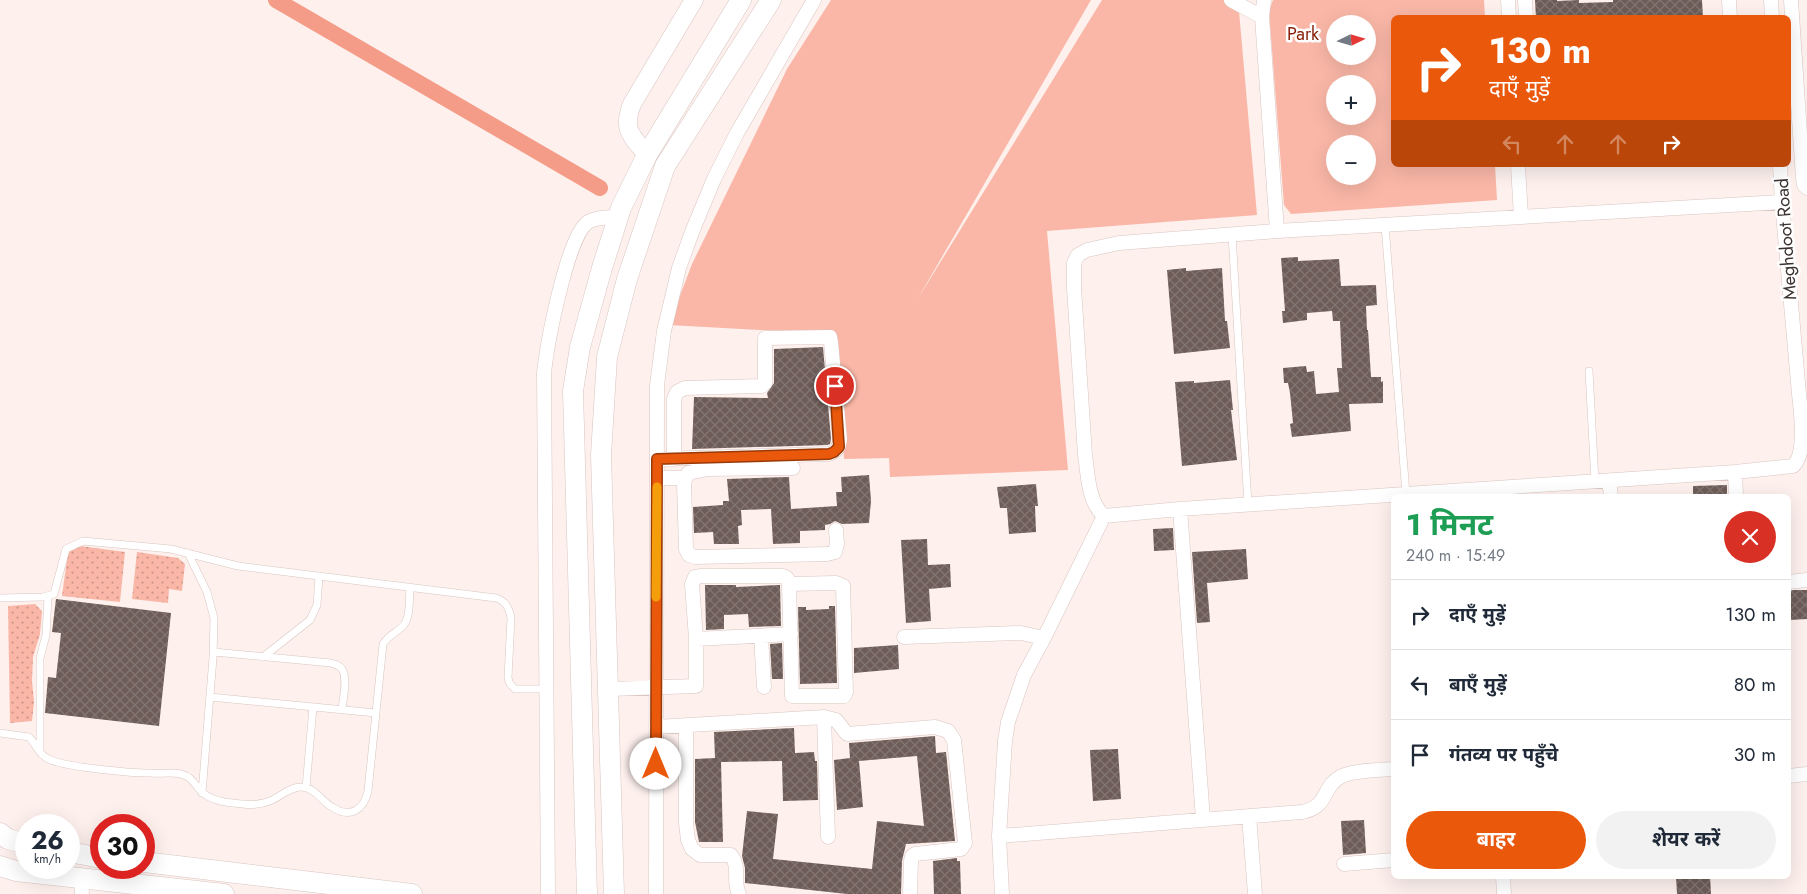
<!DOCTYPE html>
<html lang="hi">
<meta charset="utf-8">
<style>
:root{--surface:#fff;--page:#f2f2f3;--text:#1f2937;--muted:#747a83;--line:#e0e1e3;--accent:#ea580c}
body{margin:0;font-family:Jost,"Noto Sans Devanagari",sans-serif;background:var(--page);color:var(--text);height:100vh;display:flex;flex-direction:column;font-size:19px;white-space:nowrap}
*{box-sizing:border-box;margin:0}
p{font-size:16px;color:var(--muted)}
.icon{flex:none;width:28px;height:28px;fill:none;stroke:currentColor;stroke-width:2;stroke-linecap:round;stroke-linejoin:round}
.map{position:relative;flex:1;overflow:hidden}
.side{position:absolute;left:1391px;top:494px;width:400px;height:385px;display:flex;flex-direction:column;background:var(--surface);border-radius:8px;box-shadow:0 5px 20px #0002}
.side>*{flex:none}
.hud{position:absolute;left:1391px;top:15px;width:400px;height:152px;border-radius:8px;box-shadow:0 5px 20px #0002;background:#ea580c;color:#fff;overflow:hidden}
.needle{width:32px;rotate:85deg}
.controls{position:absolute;left:1326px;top:15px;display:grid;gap:10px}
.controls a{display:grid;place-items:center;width:50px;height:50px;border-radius:50%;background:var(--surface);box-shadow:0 5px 20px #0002;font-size:25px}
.speed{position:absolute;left:15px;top:814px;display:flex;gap:10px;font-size:25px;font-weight:700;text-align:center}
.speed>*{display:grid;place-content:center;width:65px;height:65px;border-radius:50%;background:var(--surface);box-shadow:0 5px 20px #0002;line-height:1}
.speed small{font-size:12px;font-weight:400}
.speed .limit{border:8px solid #d22;background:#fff;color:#111}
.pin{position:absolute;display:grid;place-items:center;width:42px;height:42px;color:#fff;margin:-21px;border:2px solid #fff;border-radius:50%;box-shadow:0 1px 5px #0007}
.me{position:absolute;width:55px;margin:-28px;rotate:0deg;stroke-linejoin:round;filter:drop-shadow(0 0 4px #0008)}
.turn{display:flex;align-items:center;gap:18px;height:105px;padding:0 15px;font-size:22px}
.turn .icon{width:65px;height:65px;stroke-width:2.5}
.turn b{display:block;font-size:35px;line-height:42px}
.lanes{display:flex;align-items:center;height:48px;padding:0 15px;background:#0003;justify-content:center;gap:25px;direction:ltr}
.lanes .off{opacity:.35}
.round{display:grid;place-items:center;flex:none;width:52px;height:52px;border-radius:26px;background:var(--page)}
.headline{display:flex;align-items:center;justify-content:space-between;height:85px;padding:0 15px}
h1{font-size:30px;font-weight:700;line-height:38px;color:#1e9e55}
.cta{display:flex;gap:10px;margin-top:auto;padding:10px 15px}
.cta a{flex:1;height:58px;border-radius:30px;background:var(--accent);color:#fff;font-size:20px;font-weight:700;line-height:58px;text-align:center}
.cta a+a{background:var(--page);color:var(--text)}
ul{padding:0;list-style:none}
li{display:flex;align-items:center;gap:15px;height:70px;padding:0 15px;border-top:1px solid var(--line)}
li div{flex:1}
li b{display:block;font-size:19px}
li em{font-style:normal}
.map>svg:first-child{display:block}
.grass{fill:url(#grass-dots)}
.green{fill:#fab7a7;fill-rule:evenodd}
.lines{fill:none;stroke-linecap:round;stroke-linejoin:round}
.canal{stroke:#f59c88;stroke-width:16}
.building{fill:url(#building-cross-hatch)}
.service-casing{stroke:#d9c5c1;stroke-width:8}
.minor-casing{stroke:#d9c5c1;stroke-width:15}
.tertiary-casing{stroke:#d9c5c1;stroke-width:19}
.secondary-casing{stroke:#d9c5c1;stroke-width:21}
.service{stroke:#fff;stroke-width:7}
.minor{stroke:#fff;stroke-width:14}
.tertiary{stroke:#fff;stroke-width:18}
.secondary{stroke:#fff;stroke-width:20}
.route-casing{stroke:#983908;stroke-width:12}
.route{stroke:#ea580c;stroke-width:9}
.slow{stroke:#f59e0b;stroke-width:9}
.labels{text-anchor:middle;stroke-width:5;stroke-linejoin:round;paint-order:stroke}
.park-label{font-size:18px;fill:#87200a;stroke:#fff}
.street-label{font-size:18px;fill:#3b3331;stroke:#fff}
</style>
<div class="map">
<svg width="1807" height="894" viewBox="0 0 1807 894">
<defs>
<pattern id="grass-dots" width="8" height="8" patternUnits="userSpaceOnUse" patternTransform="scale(1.25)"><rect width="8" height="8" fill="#fab7a7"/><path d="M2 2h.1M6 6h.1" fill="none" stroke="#cc9589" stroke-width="1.8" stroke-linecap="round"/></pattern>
<pattern id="building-cross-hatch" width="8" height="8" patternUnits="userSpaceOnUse" patternTransform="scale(1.25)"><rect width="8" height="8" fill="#6d5c58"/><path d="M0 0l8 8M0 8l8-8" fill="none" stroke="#837672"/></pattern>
</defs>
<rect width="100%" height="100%" fill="#fdf0ed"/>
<path class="grass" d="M80 546 125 552 120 602 62 596 68 552Z
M137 552 178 558 185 564 182 591 169 589 168 603 132 599Z
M35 604 42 611 40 634 33 657 32 681 34 702 32 721 10 723 8 606Z"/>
<path class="green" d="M831 0H1091L917 300 1102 0H1238L1257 215 1047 231 1068 470 890 477 889 458 844 459 835 334 669 325 692 264 787 69Z
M1273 0H1484L1485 17 1394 18V165H1495L1497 200 1291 214 1284 205 1269 11ZM1335 24H1368V56H1335ZM1335 84H1368V116H1335ZM1335 144H1368V176H1335Z"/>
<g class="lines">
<path class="canal" d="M276 0 600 188"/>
</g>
<path class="building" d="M1535 0H1557V1L1579 0V3L1613 2V0H1702L1703 18H1536Z
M1298 257V261L1339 259 1341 286 1376 285 1377 305 1366 306 1367 330H1368L1371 377H1381V382L1383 381V403L1349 404 1351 431 1292 437 1290 424 1293 423 1290 393 1288 383H1284L1283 368 1306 366 1307 372 1314 371 1316 394 1339 392 1337 368H1342L1340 321H1333L1332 311 1307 313V320L1283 323 1282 311H1285L1281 258Z
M1186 268V271L1222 268 1225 321H1227L1230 348 1174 354 1167 270Z
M823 347 831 439 830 444 827 445 692 449 694 397 768 398 767 393 774 383V349Z
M1230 380 1233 410H1231L1237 460 1182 466 1175 382 1194 381V383Z
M869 475 871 501 869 523 842 524 835 521 830 524 825 525V530L800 531V543L773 544 771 509 741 510 742 525 738 526 739 544H714L713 532 694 533 693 507 723 505V501H729L727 479 789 477 791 509 837 506 836 492H842L841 477Z
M1036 484 1038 506H1035L1036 532 1009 534 1007 508H1000L997 487Z
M1727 485V496H1693V486Z
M1173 528 1174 550 1154 551 1153 529Z
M927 539 928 565 950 564 951 587 929 589 931 621 906 623 901 540Z
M1246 549 1248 579 1207 583 1210 622 1197 623 1192 552Z
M705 585H736V587L780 585 781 626 749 627 748 614 724 615V629L706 630Z
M1794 590H1807V619L1789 620V591Z
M56 599 171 613 159 726 45 713 48 677 56 678 61 633 52 632Z
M829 606H835L837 683 800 684 798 607H806V610L829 609Z
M782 643 783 679H772L770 644Z
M898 645 899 669 854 673V648Z
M794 728 795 753 814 752 815 761H817L818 800 783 801 782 761 721 762 723 842H699L695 822V759L715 758 714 732Z
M935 736 936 753 946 752 955 841 906 844 902 861 901 894H847L745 883V868L742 856 747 811 778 814 773 859 872 869 877 821 924 826 917 756 859 761 863 807 837 810 834 760 850 758 849 743Z
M1118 749 1121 799 1093 801 1090 750Z
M1364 820 1366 853 1343 855 1341 821Z
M957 858V861H960L961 894H934L933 861Z
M1676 876H1710L1711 894H1677Z"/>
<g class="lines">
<defs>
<path id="service" d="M1385 225 1406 494
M1232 234 1248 505
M1589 371 1595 482
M188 553 207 592 214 618 213 658 202 793
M0 598 43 597 54 594 66 549 83 541 171 549 238 566 496 598C506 601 509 608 511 618L508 678 510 684 515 689H547
M214 652 331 663C335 664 340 666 342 669 348 679 343 698 342 709
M263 657 310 620 317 605 319 576
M210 697 376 713
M0 733 29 737C35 743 38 752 45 757 57 767 132 773 150 773 160 774 171 772 181 774 193 777 195 786 203 793 214 802 230 803 243 804 251 805 262 804 270 801 280 797 289 787 301 787 315 787 321 801 332 807 350 819 364 810 368 791L383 644C388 636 395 633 402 627 411 619 409 599 410 587
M40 750V658L46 635 48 597
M306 788 313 707"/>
<path id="minor" d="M1231 0 1262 17
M1264 0 1262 17 1277 231
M1508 0 1509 18
M1525 0 1526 18
M1729 0 1730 18
M1771 0 1772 18
M1791 0 1803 178 1804 185 1807 188
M1518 165 1521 217
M1780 165 1782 202 1799 394C1801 412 1807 454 1793 466L1735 472 1180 509 1104 516C1088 502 1088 475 1085 455L1074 288V263L1078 255 1087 250 1119 243 1277 231 1782 202
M657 459 829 454C837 451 839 448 840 439L831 342 830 337 765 338V383L762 386 685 388 677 392 674 399V459
M793 468 708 469 688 473 684 483 686 549 689 555 695 557 827 554 835 552 837 544 836 530
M1735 472 1736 496
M657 478H684
M1609 481 1611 496
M1180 509 1203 819
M1789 582 1807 580
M761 636 764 687
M904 637 1021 633 1044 638
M696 639 791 634
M609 689 696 686V639L692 584 695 577 701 576H783L787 578 789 584 792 696H844L846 692 843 586 836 583 789 584
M824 717 828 837
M656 727 824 717 836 720 847 734 935 727 948 731 954 740 965 843 961 849 915 854 912 856 911 861 910 894
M686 727V823L688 840 692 849 700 855H731C741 869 732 879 739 894
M1789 776 1807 774
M1249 816 1255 894
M999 836 1302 812C1329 807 1321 788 1340 777 1352 770 1379 770 1394 769
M1344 864 1394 860
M1503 876 1504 894
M81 877 82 894
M548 894 544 373C547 345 567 236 588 222 597 217 609 217 619 217
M656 894 657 385 664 331 679 268 692 232 714 179 737 133 814 0
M1002 894 999 836 1005 741 1008 722 1024 675 1044 638 1104 516"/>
<path id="tertiary" d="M647 155C631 135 622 130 632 104L694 0"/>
<path id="secondary" d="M0 833 8 839 26 844
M69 852 101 858
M144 862 412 894
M0 866 16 871 224 894
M587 894 573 391 580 347 602 268 621 208 647 155 741 0
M614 894 601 455 607 357 627 279 665 166 771 0"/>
</defs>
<use href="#service" class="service-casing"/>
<use href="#minor" class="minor-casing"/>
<use href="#tertiary" class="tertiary-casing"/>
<use href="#secondary" class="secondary-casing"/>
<use href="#service" class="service"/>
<use href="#minor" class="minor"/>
<use href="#tertiary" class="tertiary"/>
<use href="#secondary" class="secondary"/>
</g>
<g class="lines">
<defs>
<path id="route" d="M656 764 657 459 829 454 834 452 839 447 835 386"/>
</defs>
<use href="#route" class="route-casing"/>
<use href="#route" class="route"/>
<path class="slow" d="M656 597 657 487"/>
</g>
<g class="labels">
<g class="park-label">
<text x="1303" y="40">Park</text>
</g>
<g class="street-label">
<text transform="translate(1786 239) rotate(-94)" y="6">Meghdoot Road</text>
</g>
</g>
</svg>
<div class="controls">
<a><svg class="needle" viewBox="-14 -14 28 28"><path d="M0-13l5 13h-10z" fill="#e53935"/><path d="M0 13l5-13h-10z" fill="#747a83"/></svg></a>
<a>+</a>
<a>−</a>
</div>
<div class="speed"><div>26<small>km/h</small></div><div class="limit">30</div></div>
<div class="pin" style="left:835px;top:386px;background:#d93025"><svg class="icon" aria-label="arrive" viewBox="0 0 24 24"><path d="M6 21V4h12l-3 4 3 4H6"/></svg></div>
<svg class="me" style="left:656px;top:764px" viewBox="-20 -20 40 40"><circle r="19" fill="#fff"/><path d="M0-13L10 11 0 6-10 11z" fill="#ea580c"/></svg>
<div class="hud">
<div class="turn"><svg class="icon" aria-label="right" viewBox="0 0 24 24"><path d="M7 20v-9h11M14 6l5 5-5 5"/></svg><div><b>130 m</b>दाएँ मुड़ें</div></div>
<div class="lanes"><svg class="icon off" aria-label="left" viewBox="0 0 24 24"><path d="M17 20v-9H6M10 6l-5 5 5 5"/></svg><svg class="icon off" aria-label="ahead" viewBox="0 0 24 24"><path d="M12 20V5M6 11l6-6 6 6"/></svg><svg class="icon off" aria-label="ahead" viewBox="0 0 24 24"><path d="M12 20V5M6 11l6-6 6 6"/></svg><svg class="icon" aria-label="right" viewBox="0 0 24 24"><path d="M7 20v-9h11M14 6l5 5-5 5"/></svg></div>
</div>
<section class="side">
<div class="headline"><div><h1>1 मिनट</h1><p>240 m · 15:49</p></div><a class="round" style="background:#d93025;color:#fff"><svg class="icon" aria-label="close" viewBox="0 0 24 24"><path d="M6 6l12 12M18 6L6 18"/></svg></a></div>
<ul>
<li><svg class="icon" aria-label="right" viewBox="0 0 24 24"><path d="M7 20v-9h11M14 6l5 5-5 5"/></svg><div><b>दाएँ मुड़ें</b></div><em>130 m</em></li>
<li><svg class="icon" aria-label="left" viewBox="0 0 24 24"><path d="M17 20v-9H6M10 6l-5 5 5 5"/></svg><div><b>बाएँ मुड़ें</b></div><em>80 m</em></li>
<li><svg class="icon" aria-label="arrive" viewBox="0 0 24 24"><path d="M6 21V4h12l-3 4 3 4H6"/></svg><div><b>गंतव्य पर पहुँचे</b></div><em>30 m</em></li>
</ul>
<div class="cta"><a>बाहर</a><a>शेयर करें</a></div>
</section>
</div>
